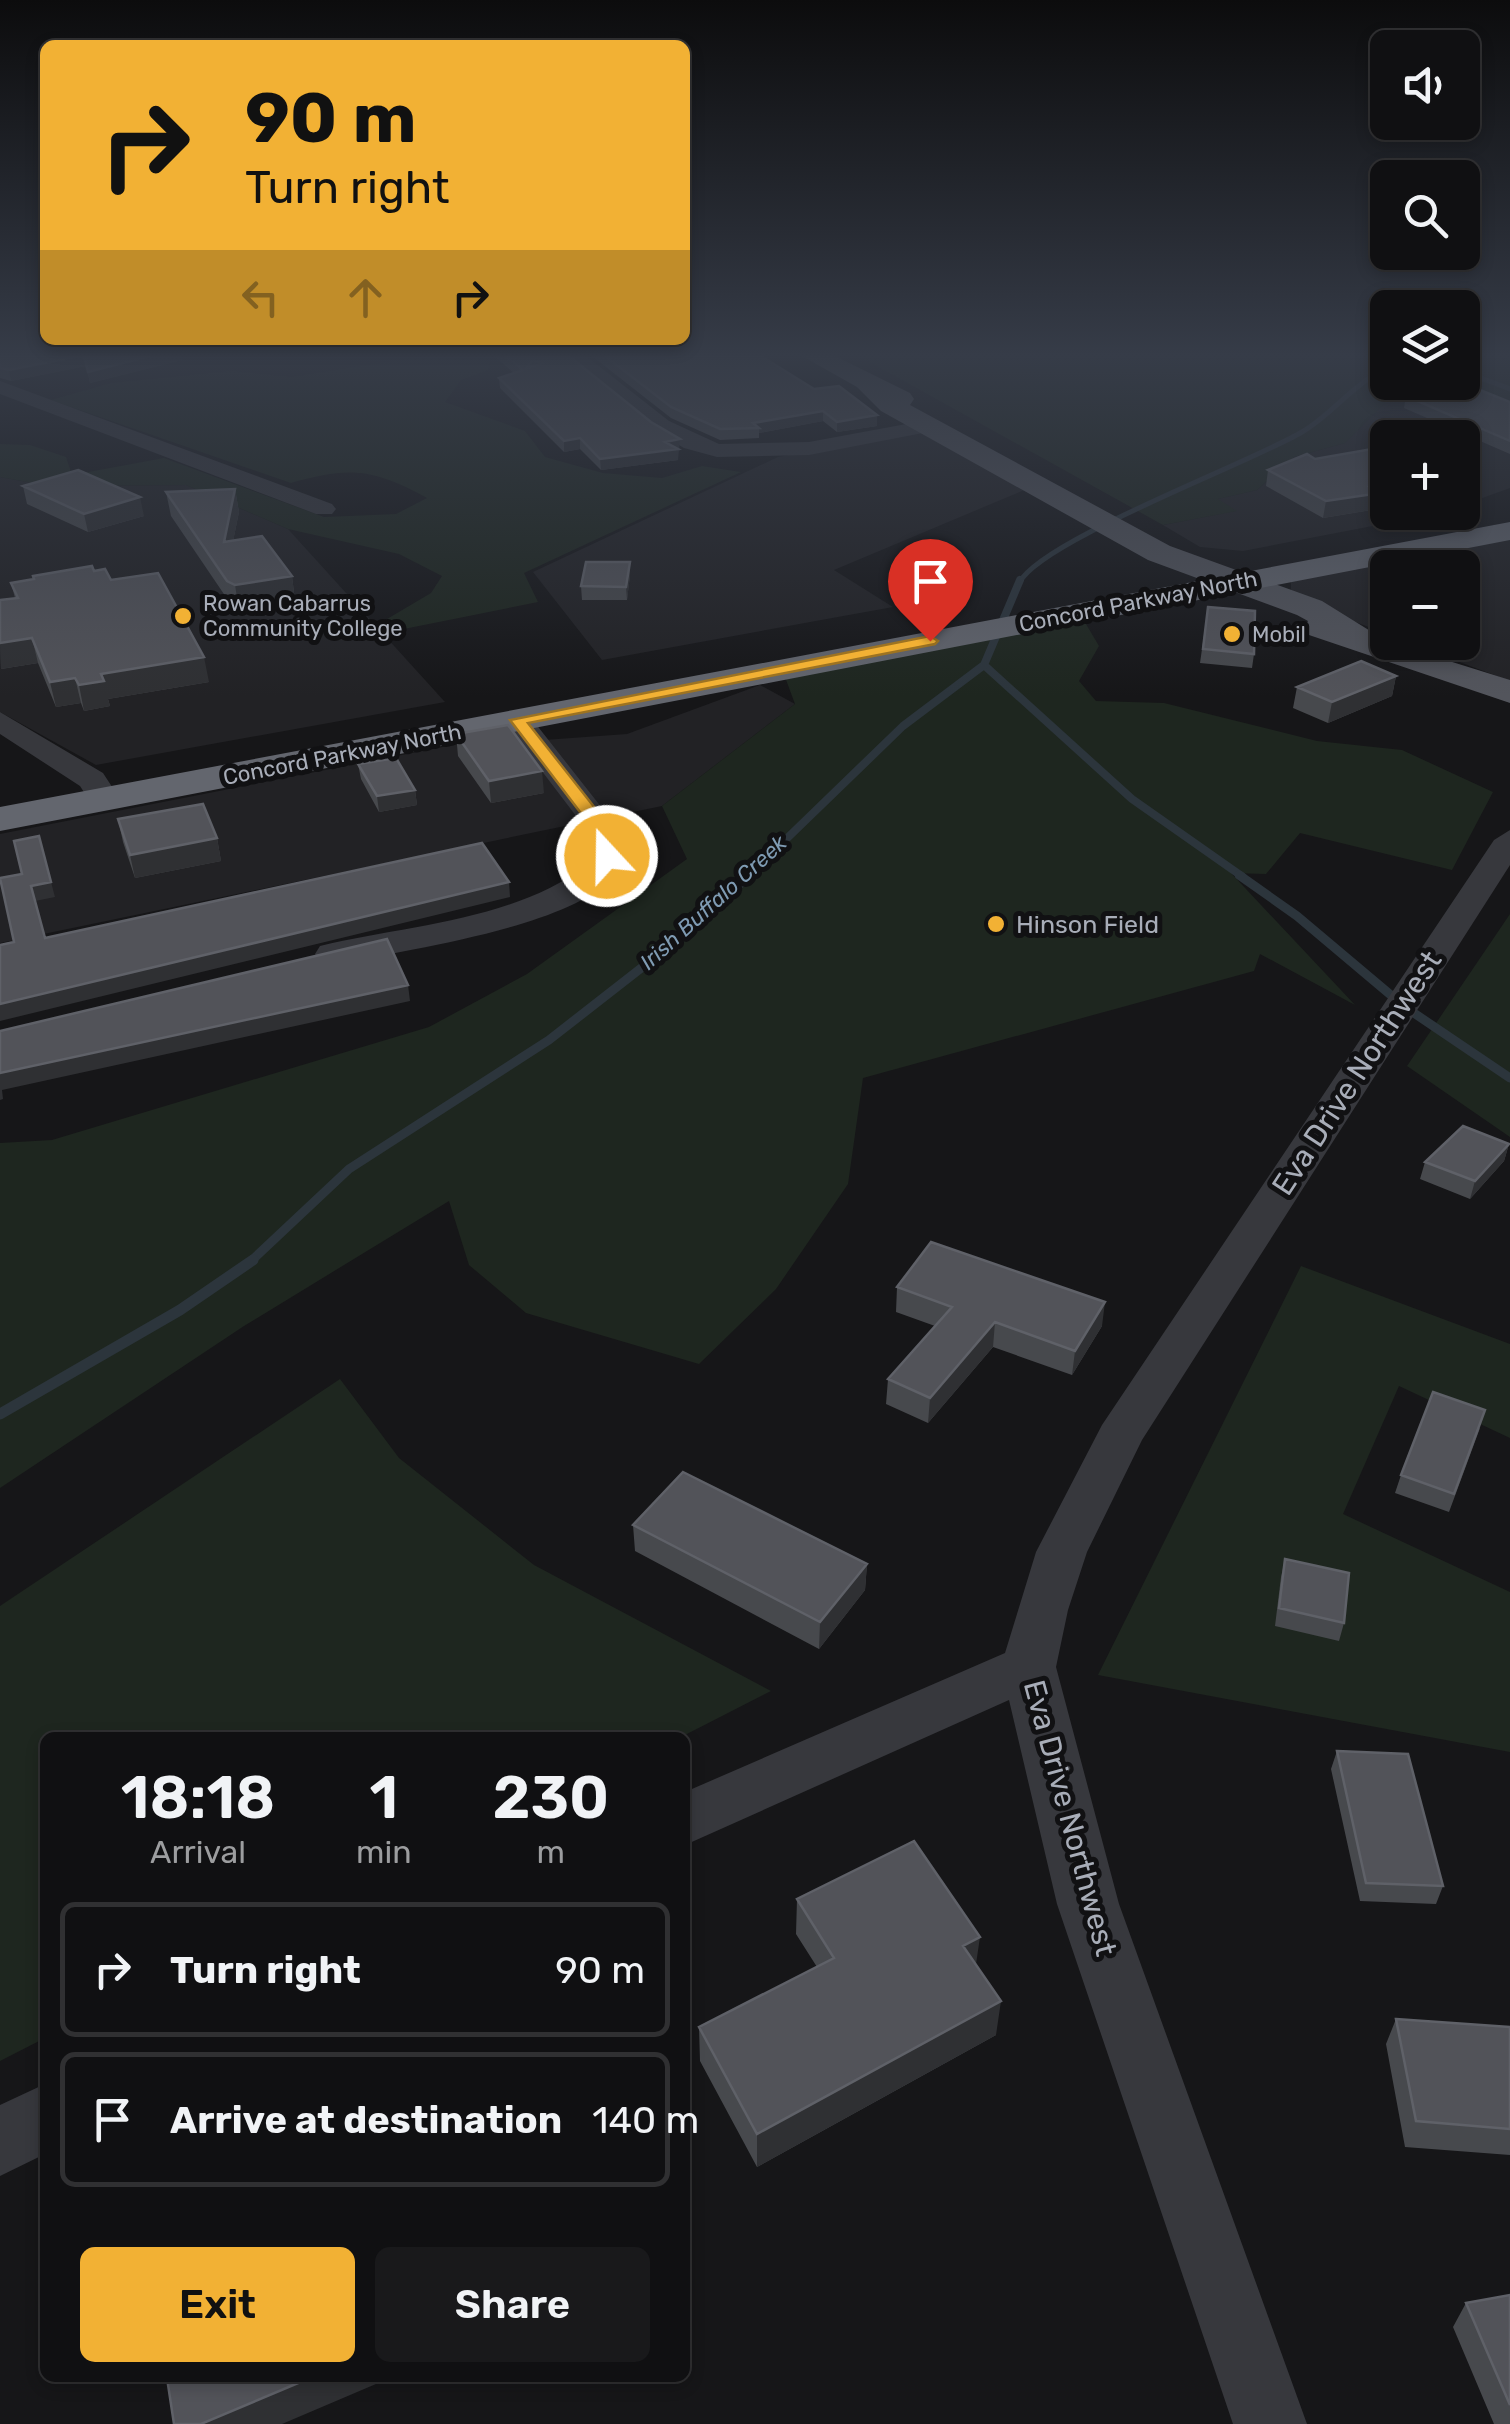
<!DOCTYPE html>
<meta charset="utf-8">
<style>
:root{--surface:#101012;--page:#19191b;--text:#f1f3f6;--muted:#9c9d9f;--line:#303032;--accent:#f2b134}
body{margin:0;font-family:Rubik,sans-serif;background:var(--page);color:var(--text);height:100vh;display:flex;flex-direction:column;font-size:38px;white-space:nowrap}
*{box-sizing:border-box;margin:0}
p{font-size:32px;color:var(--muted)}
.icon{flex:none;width:55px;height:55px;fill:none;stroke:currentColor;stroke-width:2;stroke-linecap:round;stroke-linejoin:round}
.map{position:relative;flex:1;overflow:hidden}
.details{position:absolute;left:40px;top:1732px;width:650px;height:650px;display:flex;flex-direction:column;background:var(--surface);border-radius:15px;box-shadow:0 5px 15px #0003,0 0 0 2px var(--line)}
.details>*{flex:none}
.guide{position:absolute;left:40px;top:40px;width:650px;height:305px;border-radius:15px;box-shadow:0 5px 15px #0003,0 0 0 2px var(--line);background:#f2b134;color:#111;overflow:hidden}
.buttons{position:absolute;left:1370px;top:30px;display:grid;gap:20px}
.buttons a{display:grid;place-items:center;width:110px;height:110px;border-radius:15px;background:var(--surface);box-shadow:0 5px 15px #0003,0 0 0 2px var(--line);font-size:50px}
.pin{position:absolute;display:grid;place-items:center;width:85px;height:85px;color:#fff;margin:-102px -42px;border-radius:50% 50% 50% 0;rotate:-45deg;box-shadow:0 0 10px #0007}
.pin .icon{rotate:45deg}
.me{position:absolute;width:110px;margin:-55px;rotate:339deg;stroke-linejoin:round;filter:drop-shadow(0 0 8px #0008)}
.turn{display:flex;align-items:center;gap:35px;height:210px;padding:0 40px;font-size:45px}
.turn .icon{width:130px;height:130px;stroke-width:2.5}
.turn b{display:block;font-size:70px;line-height:85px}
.lanes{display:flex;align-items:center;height:95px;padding:0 40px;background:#0003;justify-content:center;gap:50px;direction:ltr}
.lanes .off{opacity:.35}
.eta{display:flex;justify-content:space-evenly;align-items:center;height:170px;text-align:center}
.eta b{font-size:60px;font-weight:600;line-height:70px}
.button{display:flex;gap:20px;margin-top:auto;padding:20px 40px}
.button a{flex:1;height:115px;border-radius:15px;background:var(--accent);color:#111;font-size:40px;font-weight:600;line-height:115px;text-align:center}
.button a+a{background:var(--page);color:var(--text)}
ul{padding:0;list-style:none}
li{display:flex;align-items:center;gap:30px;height:135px;margin:0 20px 15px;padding:0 20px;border:5px solid var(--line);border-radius:15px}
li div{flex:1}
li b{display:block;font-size:38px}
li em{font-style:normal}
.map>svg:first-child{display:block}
.built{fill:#222225}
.green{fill:#1e261f}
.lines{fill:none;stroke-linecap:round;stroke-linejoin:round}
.stream-far3{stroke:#2c353c;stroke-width:5}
.stream-far2{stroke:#2c353c;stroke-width:8}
.stream-far1{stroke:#2c353c;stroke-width:9}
.stream{stroke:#2c353c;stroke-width:11}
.minor{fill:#37383d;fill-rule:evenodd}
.major{fill:#53555c;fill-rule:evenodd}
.highway{fill:#63666e;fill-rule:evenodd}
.wall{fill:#47494d}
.shaded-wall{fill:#2f3033}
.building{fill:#525359;stroke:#5f6168;stroke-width:2.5;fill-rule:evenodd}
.route{fill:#f2b134;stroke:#9d7322;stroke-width:2.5}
.poi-dot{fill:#f2b134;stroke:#111113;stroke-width:4}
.labels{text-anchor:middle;stroke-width:10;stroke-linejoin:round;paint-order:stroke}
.far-street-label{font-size:22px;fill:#a8adb8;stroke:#111113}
.far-poi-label{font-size:22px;fill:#a8adb8;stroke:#111113;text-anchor:start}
.far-water-label{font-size:22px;font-style:italic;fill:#7f9bb3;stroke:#111113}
.poi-label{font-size:25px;fill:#a8adb8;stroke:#111113;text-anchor:start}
.near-street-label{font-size:30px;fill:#a8adb8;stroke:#111113}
</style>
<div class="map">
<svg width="1510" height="2424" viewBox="0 0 1510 2424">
<rect width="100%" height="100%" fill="#161618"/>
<path class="built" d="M1419 383H1454L1510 407V488L1463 505 1462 438H1388V512L1440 513 1243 551 1200 547 1163 525 1235 511 1217 499 1257 490 1294 457 1345 443 1397 391Z
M920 430 1029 488 834 570 893 607 602 660 533 572 778 457Z
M0 477 49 486 186 485 288 529 445 702 96 765 0 712Z
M1510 537V681L1409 643 1462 642V568H1388L1387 634 1324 610 1291 590V579Z
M760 685 795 704 662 806 0 943V834L534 729 544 740 627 734Z"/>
<path class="green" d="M425 356H491L488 370 461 380 445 402 525 431 545 457 603 473 662 478 702 466 741 472 524 573 538 602 384 633 382 622 431 593 442 576 399 554 288 529 186 485 49 486 0 477V444L30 445 66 457 72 475 164 458 324 517 396 514 427 498C373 469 351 466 291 483L51 400 111 383 232 371 292 377Z
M859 356H1387L1388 382 1419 383 1397 391 1345 443 1294 457 1257 490 1218 499 1237 511 1163 525Z
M1463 356H1510V404L1454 383 1462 382Z
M1083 619 1099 646 1079 681 1096 701 1164 703 1317 741 1402 750 1493 792 1452 870 1300 833 1266 874 1231 873 1355 1005 1260 954 1254 971 863 1078 848 1184 776 1289 699 1364 526 1313 469 1265 449 1201 244 1326 0 1488V1143L52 1140 429 1027 527 974 687 859 662 806 795 704 785 677Z
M1510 914V1137L1407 1066Z
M1301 1266 1510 1344V1438L1399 1386 1343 1514 1510 1592V1752L1098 1675Z
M340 1379 399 1458 534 1565 771 1691 681 1737 45 1738V2038L0 2061V1606Z"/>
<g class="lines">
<path class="stream-far3" d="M1462 371 1510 389
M1019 583C1041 540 1248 464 1302 432 1333 414 1354 382 1388 368"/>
<path class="stream-far2" d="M984 665 1132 799 1243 877
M747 877 903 726 984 665 1020 580"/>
<path class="stream-far1" d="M1239 875 1297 916 1405 1007 1510 1078
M249 1263 349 1169 549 1040 681 937 750 875"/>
<path class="stream" d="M0 1414 180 1310 253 1260"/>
<path class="minor" d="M563 356H586L669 421 719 444 809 442 928 420 939 426 928 432 809 455 717 457 684 448 654 430Z
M0 381 332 504 336 509 332 514H316L0 394Z
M518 711 528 714 624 836C623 852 623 867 611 879 563 929 402 950 333 965L320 962 315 954 320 946C408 925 513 921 587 865L592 837 503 720Z
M0 712 103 773 120 799 115 806H93L80 786 0 734Z
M1510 830V865L1142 1440 1087 1552 1068 1610 1056 1667 1119 1904 1307 2424H1233L1057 1904 1009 1700 685 1845V1792L1005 1653 1036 1552 1102 1425 1494 840Z
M45 2084V2154L0 2176V2105Z"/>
<path class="major" d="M802 356H835L910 393 914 399 910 405 1170 546 1322 601 1388 642 1510 680V703L1309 635 1304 628 1308 621 1297 615 1148 560 881 411 857 387Z"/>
<path class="highway" d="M1510 522V540L0 831V807Z"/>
</g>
<path class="wall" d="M0 356H181L182 360 90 383 86 366 11 381 0 378Z
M494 356H569L680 450 678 451V460L601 470 580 449 564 452 500 388 499 378 514 373Z
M592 356H761L814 389 877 415V426L837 432 823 421 759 433V438L720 440 671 418Z
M1406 396 1510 402V454L1404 408Z
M1388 456V500L1379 501 1377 509 1323 518 1266 486 1268 470 1315 459Z
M23 486 144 516 88 532 27 504Z
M235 489 239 512 233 541 292 576 295 601 239 610 232 606 171 516 166 492Z
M630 562V575L627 600H582L581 586Z
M94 571 111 580 209 682 108 699 110 706 84 711 81 703 56 707 38 663 1 669 0 600 15 598 11 583Z
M1208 607 1254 654 1252 668 1200 663Z
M1396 676 1392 696 1328 723 1293 708 1297 687Z
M456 734 544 793 491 803 458 756Z
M358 764 415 790 417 805 379 812 361 779Z
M118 819 217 838 221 861 135 878 123 842Z
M1509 1144 1504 1161 1470 1199 1420 1179 1425 1162Z
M897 1287 1102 1326 1072 1375 993 1347 928 1423 886 1404 888 1379 935 1326 896 1312Z
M1480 1428 1449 1512 1395 1493 1401 1475Z
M633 1525 867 1564 865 1590 819 1649 635 1551Z
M1285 1559 1344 1623 1339 1641 1275 1626 1281 1577Z
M1337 1751 1443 1886 1436 1904 1360 1901 1331 1769Z
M797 1899 976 1965 996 2035 757 2167 700 2061 699 2027 817 1967 796 1934Z
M1396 2019 1510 2027V2155L1405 2147 1386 2044Z
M1510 2295V2424H1494L1453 2327 1466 2303Z"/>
<path class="shaded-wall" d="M80 356H84L86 366 11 381 9 370Z
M150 356H181L182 360 90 383 88 372Z
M823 411V421L759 433V428L753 423Z
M877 415V426L837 432V422Z
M580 438V449L564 452V441Z
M680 439 678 460 601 470 600 459 665 442Z
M1388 484V500L1379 501 1377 509 1323 518 1326 501 1370 487Z
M235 489 239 512 228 566 224 542Z
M140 497 144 516 88 532 84 514Z
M630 562V575L627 600 626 587Z
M292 576 295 601 239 610 235 585Z
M32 638 38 663 1 669 0 643Z
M204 657 209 682 108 699 110 706 84 711 79 685 101 674Z
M1396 676 1392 696 1328 723 1332 702Z
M75 678 81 703 56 707 50 682Z
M542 771 544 793 491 803 489 781Z
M415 790 417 805 379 812 377 796Z
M217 838 221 861 135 878 130 855Z
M51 882 55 897 35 901 31 886Z
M509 882 510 897 0 1021V1004Z
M408 985 410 1001 2 1090 3 1099 0 1100V1073Z
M1509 1144 1504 1161 1470 1199 1475 1181Z
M1105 1302 1102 1326 1072 1375 1075 1351Z
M995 1322 993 1347 928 1423 930 1398Z
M867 1564 865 1590 819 1649 820 1622Z
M980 1937 975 1971 963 1946Z
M1001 2001 996 2035 757 2167V2134Z
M310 2378H390L282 2424H201Z"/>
<path class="building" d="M0 356H80L9 370 0 368Z
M84 356H150L88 372Z
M506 356H569L651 422 680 439 665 442 678 449 600 459 580 438 564 441 499 378 523 370ZM533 360 542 363 525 369Z
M605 356H761L814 389 839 386 877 415 837 422 823 411 753 423 759 428 720 429 671 407Z
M1470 386 1510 402V441L1406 396Z
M1372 449 1388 456V484L1370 487 1380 493 1326 501 1268 470 1307 454 1315 459Z
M78 470 140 497 84 514 23 486Z
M235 489 224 542 262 536 292 576 235 585 227 581 166 492Z
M586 562H630L626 587 581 586Z
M92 566 94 571 105 569 111 580 158 573 204 657 101 674 104 681 79 685 75 678 50 682 32 638 0 643V600L18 598 11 583 34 579 33 576Z
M1208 607 1255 611 1254 654 1203 649Z
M1361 661 1396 676 1332 702 1297 687Z
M508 725 542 771 489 781 456 734Z
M396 758 415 790 377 796 358 764Z
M203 804 217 838 130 855 118 819Z
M39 836 51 882 31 886 45 938 482 843 509 882 0 1004V945L14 942 0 878 22 874 14 841Z
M387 939 408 985 0 1073V1031Z
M1463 1126 1509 1144 1475 1181 1425 1162Z
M931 1242 1105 1302 1075 1351 995 1322 930 1398 888 1379 952 1307 897 1287Z
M1433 1392 1485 1410 1454 1494 1401 1475Z
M683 1472 867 1564 820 1622 633 1525Z
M1285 1559 1349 1573 1344 1623 1279 1608Z
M1337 1751 1408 1754 1443 1886 1366 1883Z
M914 1841 980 1937 963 1946 1001 2001 757 2134 699 2027 834 1958 797 1899Z
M1396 2019 1510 2027V2129L1416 2121Z
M1510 2295V2405L1466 2303Z
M167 2378H310L201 2424H174Z"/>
<linearGradient id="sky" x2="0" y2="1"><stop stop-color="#0c0c0d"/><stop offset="0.51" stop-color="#363c48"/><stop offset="1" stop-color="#363c48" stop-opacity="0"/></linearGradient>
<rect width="1510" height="696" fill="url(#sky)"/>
<path class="route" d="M930 636 938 641 935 644 528 723 617 836 616 856 607 862 598 856 599 837 510 720Z"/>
<g class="poi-dot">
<circle cx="183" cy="616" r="10"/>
<circle cx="1232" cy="634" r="10"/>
<circle cx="996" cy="924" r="10"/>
</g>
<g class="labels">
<g class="far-street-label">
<text transform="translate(1138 601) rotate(-11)" y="8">Concord Parkway North</text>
<text transform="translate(342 754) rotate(-11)" y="8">Concord Parkway North</text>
</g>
<g class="far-poi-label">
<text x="203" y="611">Rowan Cabarrus<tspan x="203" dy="25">Community College</tspan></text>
<text x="1252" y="642">Mobil</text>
</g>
<g class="far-water-label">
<text transform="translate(713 902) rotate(-42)" y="8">Irish Buffalo Creek</text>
</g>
<g class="poi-label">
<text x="1016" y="933">Hinson Field</text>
</g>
<g class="near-street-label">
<text transform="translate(1357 1073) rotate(-57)" y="10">Eva Drive Northwest</text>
<text transform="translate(1070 1818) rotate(75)" y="10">Eva Drive Northwest</text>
</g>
</g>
</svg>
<div class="buttons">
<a><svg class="icon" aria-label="sound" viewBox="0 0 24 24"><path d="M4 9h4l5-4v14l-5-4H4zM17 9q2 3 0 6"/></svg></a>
<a><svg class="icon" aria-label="search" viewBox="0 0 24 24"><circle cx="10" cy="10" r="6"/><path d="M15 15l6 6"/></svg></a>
<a><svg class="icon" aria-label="layers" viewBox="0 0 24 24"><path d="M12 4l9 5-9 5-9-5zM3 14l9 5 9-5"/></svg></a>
<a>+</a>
<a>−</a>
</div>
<div class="pin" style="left:930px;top:641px;background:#d93025"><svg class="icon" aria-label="arrive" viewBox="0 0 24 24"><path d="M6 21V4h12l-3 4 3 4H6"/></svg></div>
<svg class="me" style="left:607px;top:856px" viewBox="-20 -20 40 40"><circle r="17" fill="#f2b134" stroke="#fff" stroke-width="3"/><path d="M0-11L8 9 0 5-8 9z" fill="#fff"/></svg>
<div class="guide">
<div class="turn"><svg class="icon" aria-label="right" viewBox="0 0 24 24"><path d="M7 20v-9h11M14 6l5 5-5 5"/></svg><div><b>90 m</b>Turn right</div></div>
<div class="lanes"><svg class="icon off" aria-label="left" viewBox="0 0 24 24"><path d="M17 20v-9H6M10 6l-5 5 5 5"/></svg><svg class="icon off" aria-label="ahead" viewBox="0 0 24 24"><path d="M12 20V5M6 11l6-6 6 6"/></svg><svg class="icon" aria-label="right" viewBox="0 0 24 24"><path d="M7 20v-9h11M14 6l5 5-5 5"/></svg></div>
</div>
<section class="details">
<div class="eta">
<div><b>18:18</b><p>Arrival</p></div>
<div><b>1</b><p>min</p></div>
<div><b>230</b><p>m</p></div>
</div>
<ul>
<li><svg class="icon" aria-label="right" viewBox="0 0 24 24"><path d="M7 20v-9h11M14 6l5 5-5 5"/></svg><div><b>Turn right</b></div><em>90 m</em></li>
<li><svg class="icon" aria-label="arrive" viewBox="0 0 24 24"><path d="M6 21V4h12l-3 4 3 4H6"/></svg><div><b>Arrive at destination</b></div><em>140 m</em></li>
</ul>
<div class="button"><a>Exit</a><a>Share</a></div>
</section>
</div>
